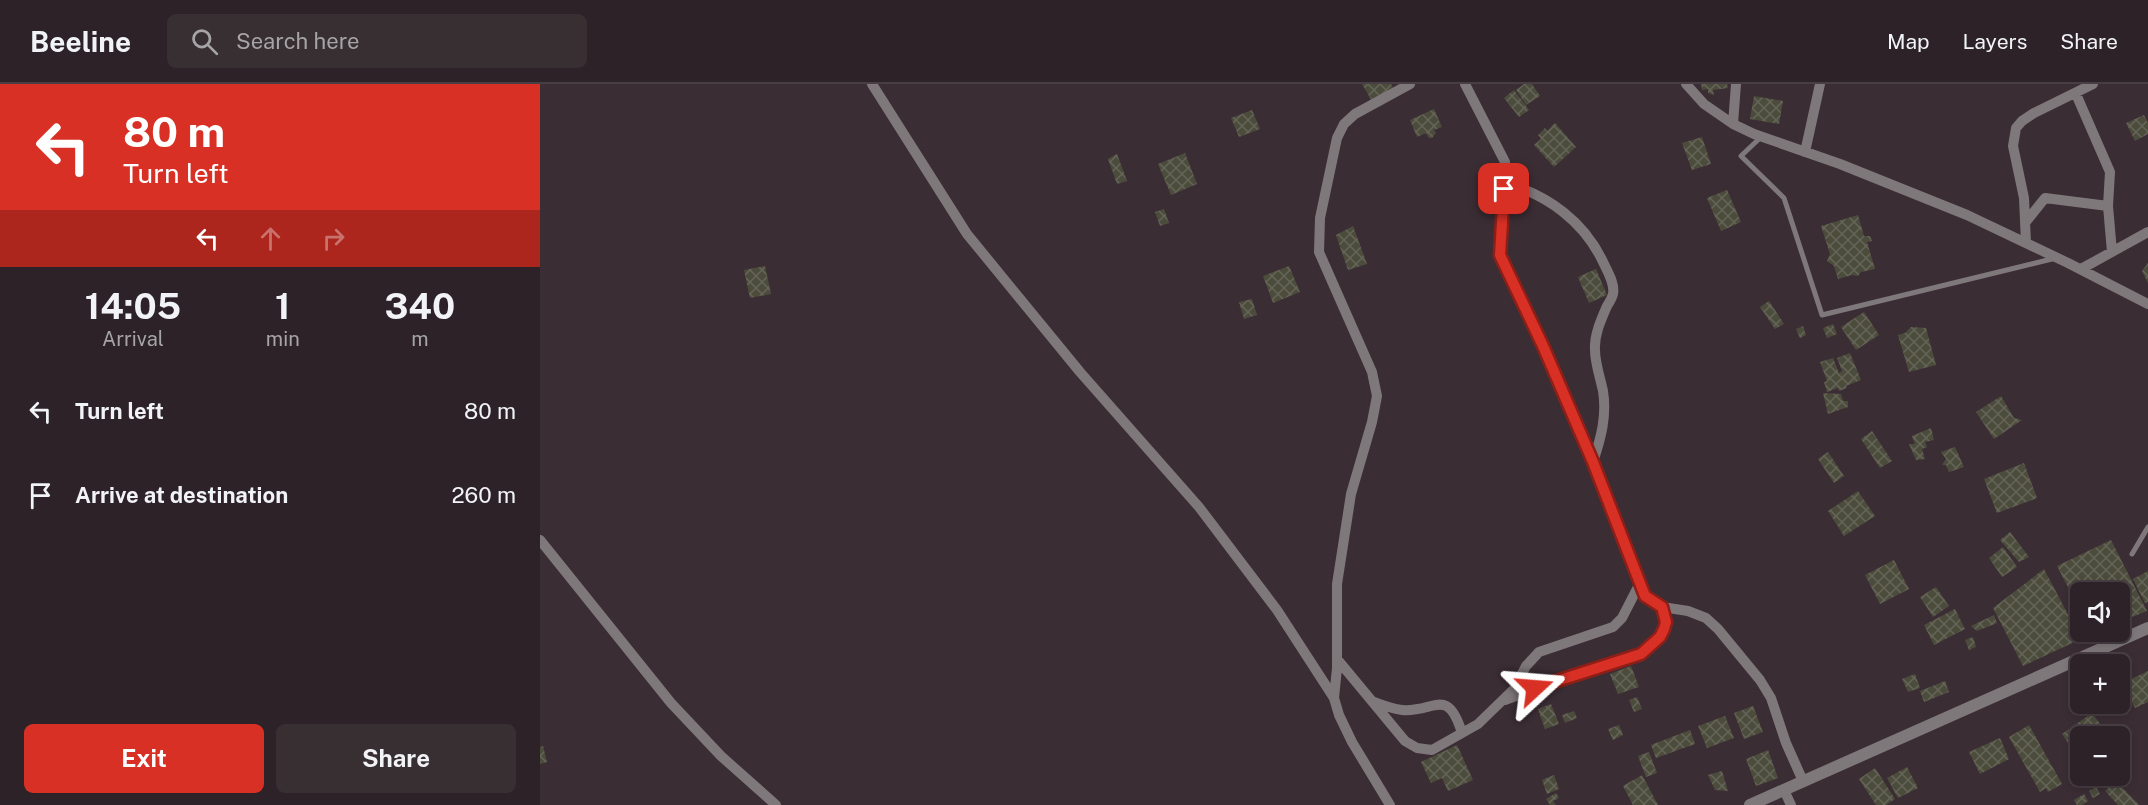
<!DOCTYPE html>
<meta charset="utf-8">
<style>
:root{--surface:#2c2227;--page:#382f33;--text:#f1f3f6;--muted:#a6a4a7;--line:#483f44;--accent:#d93025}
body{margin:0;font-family:"Public Sans",sans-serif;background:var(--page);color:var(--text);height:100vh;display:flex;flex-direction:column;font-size:22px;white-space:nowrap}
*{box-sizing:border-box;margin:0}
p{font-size:20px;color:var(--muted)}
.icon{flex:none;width:33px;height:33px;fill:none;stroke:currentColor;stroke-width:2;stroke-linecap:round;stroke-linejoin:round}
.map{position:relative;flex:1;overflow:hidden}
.details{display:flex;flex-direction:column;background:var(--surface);width:540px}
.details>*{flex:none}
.hud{background:#d93025;color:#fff;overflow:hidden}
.fabs{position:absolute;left:1530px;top:498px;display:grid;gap:12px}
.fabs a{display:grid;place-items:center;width:60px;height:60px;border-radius:9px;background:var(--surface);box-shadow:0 3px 9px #0003,0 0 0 2px var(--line);font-size:30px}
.pin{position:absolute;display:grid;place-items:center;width:51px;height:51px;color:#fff;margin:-26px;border-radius:12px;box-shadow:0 3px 9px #0006}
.me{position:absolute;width:66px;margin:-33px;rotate:71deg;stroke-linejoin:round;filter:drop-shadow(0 0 4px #0008)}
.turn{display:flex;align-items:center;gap:21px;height:126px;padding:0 24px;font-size:27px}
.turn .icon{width:78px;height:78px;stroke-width:2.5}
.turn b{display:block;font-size:42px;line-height:51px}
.lanes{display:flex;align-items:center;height:57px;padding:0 24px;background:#0003;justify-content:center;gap:30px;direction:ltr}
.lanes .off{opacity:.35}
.eta{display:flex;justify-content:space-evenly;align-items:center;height:102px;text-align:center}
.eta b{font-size:36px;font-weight:700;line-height:42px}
.button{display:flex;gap:12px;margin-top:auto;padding:12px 24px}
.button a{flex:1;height:69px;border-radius:9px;background:var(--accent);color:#fff;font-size:24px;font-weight:700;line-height:69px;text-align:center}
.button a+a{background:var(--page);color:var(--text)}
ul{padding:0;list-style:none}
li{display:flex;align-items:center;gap:18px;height:84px;padding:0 24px}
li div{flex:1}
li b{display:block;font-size:22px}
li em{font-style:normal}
header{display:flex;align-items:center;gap:36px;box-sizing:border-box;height:84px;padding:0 30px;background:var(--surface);border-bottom:2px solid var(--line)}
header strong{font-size:28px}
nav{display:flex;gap:33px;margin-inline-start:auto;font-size:21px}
.search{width:420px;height:54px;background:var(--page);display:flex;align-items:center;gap:15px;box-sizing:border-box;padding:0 21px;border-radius:9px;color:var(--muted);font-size:22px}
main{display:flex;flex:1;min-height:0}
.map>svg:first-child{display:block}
.building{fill:url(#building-cross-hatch)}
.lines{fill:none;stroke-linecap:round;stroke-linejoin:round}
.service{stroke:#7f787b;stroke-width:5}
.minor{stroke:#7f787b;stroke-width:10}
.tertiary{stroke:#7f787b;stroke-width:12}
.route-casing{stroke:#8d1f18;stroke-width:15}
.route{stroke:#d93025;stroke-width:10}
</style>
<header>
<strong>Beeline</strong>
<div class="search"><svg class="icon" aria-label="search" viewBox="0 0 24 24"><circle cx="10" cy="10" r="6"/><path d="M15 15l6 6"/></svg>Search here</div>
<nav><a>Map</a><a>Layers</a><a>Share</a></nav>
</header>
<main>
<section class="details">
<div class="hud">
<div class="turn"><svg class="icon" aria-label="left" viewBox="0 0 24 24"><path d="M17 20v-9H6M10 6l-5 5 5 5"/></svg><div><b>80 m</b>Turn left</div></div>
<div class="lanes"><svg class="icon" aria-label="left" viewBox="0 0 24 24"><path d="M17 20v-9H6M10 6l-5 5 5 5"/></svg><svg class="icon off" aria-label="ahead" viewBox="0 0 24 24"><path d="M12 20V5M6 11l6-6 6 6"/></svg><svg class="icon off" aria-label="right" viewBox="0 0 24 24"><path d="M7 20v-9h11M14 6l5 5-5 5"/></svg></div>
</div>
<div class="eta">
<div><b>14:05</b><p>Arrival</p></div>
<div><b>1</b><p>min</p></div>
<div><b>340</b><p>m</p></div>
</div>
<ul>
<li><svg class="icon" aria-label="left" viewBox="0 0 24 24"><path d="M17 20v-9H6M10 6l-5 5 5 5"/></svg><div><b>Turn left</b></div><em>80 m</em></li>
<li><svg class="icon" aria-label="arrive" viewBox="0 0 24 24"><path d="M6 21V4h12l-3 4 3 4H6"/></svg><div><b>Arrive at destination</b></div><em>260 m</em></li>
</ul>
<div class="button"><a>Exit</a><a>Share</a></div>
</section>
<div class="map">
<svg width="1608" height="721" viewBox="0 0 1608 721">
<defs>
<pattern id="building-cross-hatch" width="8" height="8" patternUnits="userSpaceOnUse" patternTransform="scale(1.5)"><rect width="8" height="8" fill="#4c4c3d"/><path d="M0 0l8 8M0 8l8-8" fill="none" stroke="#656558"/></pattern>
</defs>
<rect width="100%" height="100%" fill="#3b2d34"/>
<path class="building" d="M822 0H851L854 6 833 19Z
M984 0H992L1000 12 986 21 976 6Z
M1161 0H1187L1188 4 1173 6 1174 11 1168 9V5L1162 6Z
M974 6 989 26 979 33 964 14Z
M1214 12 1243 17 1239 40 1210 35Z
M894 25 902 43 894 46 896 49 892 54H889L886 49 877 53 870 36Z
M712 26 720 45 699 53 691 34Z
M1604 31 1608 39V50L1595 57 1586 39Z
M1015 39 1036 63 1014 83 994 61 1001 55 998 51 1005 44 1007 47Z
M1162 53 1171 80 1152 86 1142 59Z
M645 69 657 100 631 111 618 80Z
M577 70 587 97 577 100 568 75Z
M1187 106 1201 138 1181 147 1167 114Z
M624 125 629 139 620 142 615 128Z
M1318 131 1324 152H1330L1332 157 1327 158 1335 185 1321 188 1318 192 1312 191 1298 195 1294 182 1287 177 1290 170 1281 142Z
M813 142 827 180 808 186 796 151Z
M1608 179V199L1602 187Z
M225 182 231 210 210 214 204 186Z
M749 182 760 208 733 219 723 192Z
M1056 185 1067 211 1049 219 1038 193Z
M712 215 717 231 704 235 699 218Z
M1229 217 1244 240 1235 245 1220 223Z
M1324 228 1339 251 1316 266 1301 243Z
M1293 240 1297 250 1287 254 1283 244Z
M1263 242 1266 251 1260 254 1256 245Z
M1371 243 1386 244 1396 281 1369 288 1358 251 1365 249Z
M1310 269 1321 296 1306 302 1307 304 1299 307 1298 304 1287 308 1284 298 1287 297 1280 278 1293 274 1299 289 1302 287 1297 274Z
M1283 309 1301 310 1303 317H1308V323L1288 330Z
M1461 312 1474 334 1482 336 1454 355 1436 328Z
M1391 344 1394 356 1385 358 1387 363 1382 365 1385 375 1376 376 1369 360H1375L1372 352Z
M1332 347 1352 377 1340 384 1321 355Z
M1415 363 1424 383 1409 388 1406 381H1402L1406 375 1401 368Z
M1288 368 1304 392 1294 399 1278 375Z
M1484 379 1497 414 1457 429 1444 395Z
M1318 407 1335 432 1304 452 1288 427Z
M1470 448 1489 473 1479 478 1460 456Z
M1571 456 1607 527 1580 538V508H1540V526L1517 482Z
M1463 463 1477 483 1462 493 1449 474Z
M1354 476 1369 505 1340 520 1325 491Z
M1504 485 1541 555 1483 582 1453 524Z
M1608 487V518L1605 519 1593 495Z
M1396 503 1409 522 1393 533 1380 513Z
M1415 525 1425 545 1394 561 1384 541Z
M1454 531 1457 539 1437 547 1431 542Z
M1433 553 1436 563 1429 566 1425 556Z
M1091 582 1099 603 1078 610 1070 590Z
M1608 587V618L1595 624 1583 599Z
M1375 590 1380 604 1368 608 1362 595Z
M1405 597 1409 608 1384 618 1380 607Z
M1097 613 1102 625 1094 628 1089 616Z
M1011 620 1019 640 1005 645 998 625Z
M1213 622 1223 648 1204 655 1194 629Z
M1034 627 1037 634 1025 639 1022 631Z
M1552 629 1569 652H1540V677L1522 650Z
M1185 632 1194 654 1167 664 1158 642Z
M1079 641 1083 651 1073 656 1068 645Z
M1489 641 1522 700 1508 708 1506 704 1500 708 1469 653Z
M1150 646 1155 660 1116 674 1111 661Z
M1460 654 1469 675 1440 690 1429 668Z
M917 661 933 696 908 707 902 694 891 699 881 678Z
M3 662 7 678 0 680V663Z
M1228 666 1238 694 1216 702 1206 675Z
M1109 668 1117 689 1106 693 1098 672Z
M1367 683 1378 704 1358 714 1347 694Z
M1335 684 1355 715 1346 721H1336L1319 695Z
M1182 687 1188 707 1175 706 1168 691Z
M1014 691 1019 705 1007 710 1002 696Z
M1102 691 1118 721H1093L1083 702Z
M1576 697 1599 721H1578L1565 707Z
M1556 703 1560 710 1553 714 1549 707Z
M1016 709 1019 714 1013 717 1016 721H1010L1006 715Z
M1544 710 1548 717 1542 721H1537L1534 716Z"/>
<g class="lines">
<path class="service" d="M1221 53 1201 72 1244 114 1282 231 1516 174
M1592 470 1608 443"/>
<path class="minor" d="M332 0 427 150 540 288 659 423 737 526 794 614
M925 0 965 78 960 171 1003 262 1053 378 1105 512 1122 523 1148 527 1166 534 1178 545 1220 596 1231 614 1246 659 1263 697
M1146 0 1164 20 1193 40 1214 50 1300 80 1427 131 1528 179 1608 220
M1536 10 1570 88 1568 122
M1193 40 1196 0
M1265 68 1280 0
M965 99C1008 111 1045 138 1064 180 1068 188 1075 200 1073 210 1072 214 1069 219 1067 222 1061 236 1054 251 1055 266 1055 279 1060 293 1063 307 1067 332 1061 354 1053 378
M1485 139 1505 114 1568 122 1572 168
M1486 159 1484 114 1473 62 1476 44 1482 37 1494 29 1553 0
M1541 185 1608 148
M0 456 131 619 181 672 236 721
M797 575 865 657 877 664 892 666 938 640 974 605 986 582 999 568 1073 543 1082 534 1100 499
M965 616 1040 589 1101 570 1120 553 1124 545 1126 538 1122 523
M834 618C842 621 852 625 862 626 894 629 907 601 922 649
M1244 706 1251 721
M850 721 812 658 799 631 794 614 797 584V500L811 410 832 338 837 312 832 288 779 168 780 134 797 54 804 40 815 30 870 0"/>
<path class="tertiary" d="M1210 721 1608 544"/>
</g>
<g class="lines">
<defs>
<path id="route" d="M964 105 960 171 1003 262 1053 378 1105 512 1122 523 1126 538 1124 545 1120 553 1101 570 995 604"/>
</defs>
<use href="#route" class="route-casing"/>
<use href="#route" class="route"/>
</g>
</svg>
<div class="fabs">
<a><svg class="icon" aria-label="sound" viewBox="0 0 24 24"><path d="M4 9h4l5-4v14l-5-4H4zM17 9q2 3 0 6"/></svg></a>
<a>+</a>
<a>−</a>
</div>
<div class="pin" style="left:964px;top:105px;background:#d93025"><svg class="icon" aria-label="arrive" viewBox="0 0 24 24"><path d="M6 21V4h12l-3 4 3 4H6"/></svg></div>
<svg class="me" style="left:995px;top:604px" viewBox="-20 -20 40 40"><path d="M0-17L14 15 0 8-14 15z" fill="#d93025" stroke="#fff" stroke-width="4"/></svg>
</div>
</main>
